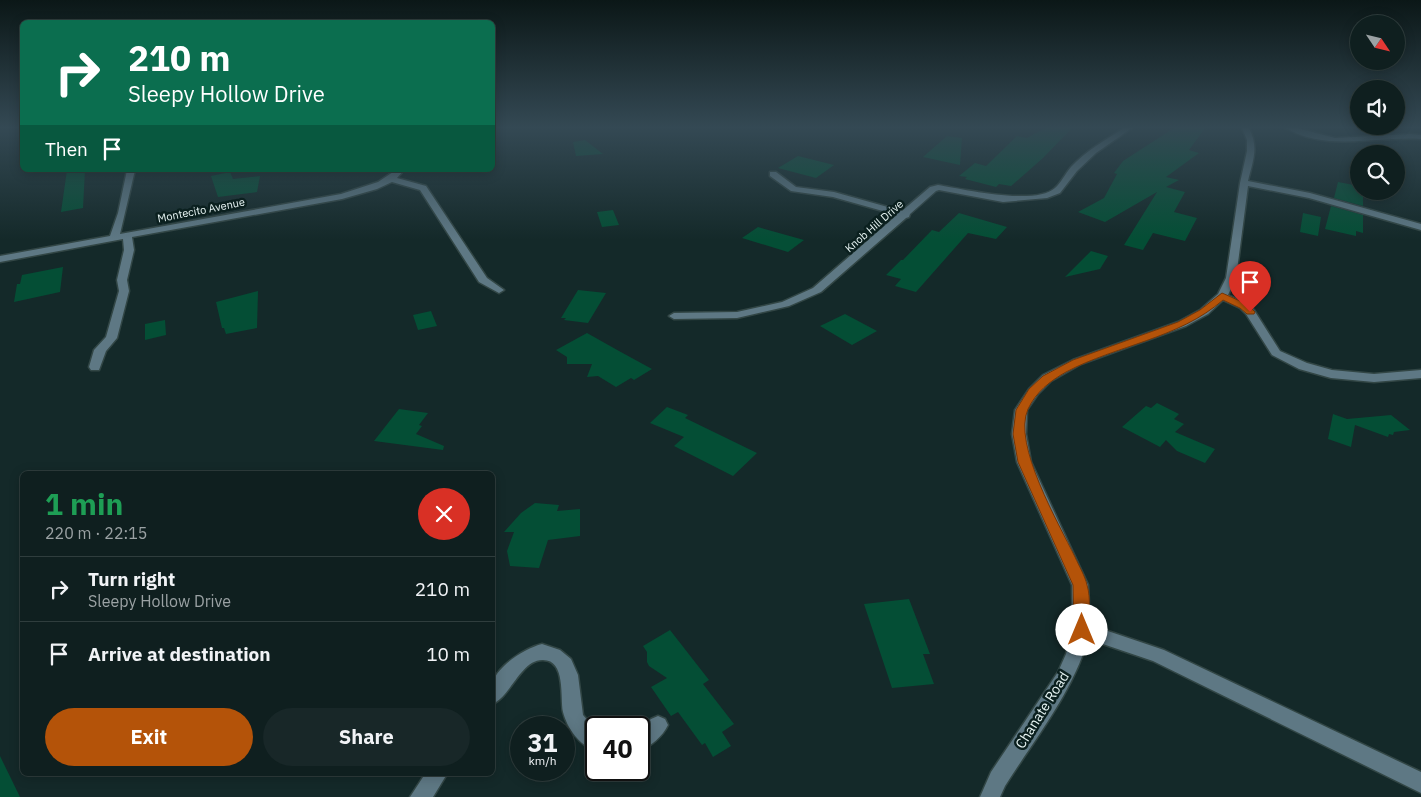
<!DOCTYPE html>
<meta charset="utf-8">
<style>
:root{--surface:#0f1f1f;--page:#182728;--text:#f1f3f6;--muted:#9ba2a4;--line:#2f3d3d;--accent:#b45309}
body{margin:0;font-family:"IBM Plex Sans",sans-serif;background:var(--page);color:var(--text);height:100vh;display:flex;flex-direction:column;font-size:19px;white-space:nowrap}
*{box-sizing:border-box;margin:0}
p{font-size:16px;color:var(--muted)}
.icon{flex:none;width:28px;height:28px;fill:none;stroke:currentColor;stroke-width:2;stroke-linecap:round;stroke-linejoin:round}
.map{position:relative;flex:1;overflow:hidden}
.details{position:absolute;left:20px;top:471px;width:475px;height:305px;display:flex;flex-direction:column;background:var(--surface);border-radius:8px;box-shadow:0 2px 12px #0003,0 0 0 1px var(--line)}
.details>*{flex:none}
.guide{position:absolute;left:20px;top:20px;width:475px;height:152px;border-radius:8px;box-shadow:0 2px 12px #0003,0 0 0 1px var(--line);background:#0b6e4f;color:#fff;overflow:hidden}
.needle{width:32px;rotate:125deg}
.tools{position:absolute;left:1350px;top:15px;display:grid;gap:10px}
.tools a{display:grid;place-items:center;width:55px;height:55px;border-radius:50%;background:var(--surface);box-shadow:0 2px 12px #0003,0 0 0 1px var(--line);font-size:25px}
.speed{position:absolute;left:510px;top:716px;display:flex;gap:10px;font-size:25px;font-weight:700;text-align:center}
.speed>*{display:grid;place-content:center;width:65px;height:65px;border-radius:50%;background:var(--surface);box-shadow:0 2px 12px #0003,0 0 0 1px var(--line);line-height:1}
.speed small{font-size:12px;font-weight:400}
.speed .limit{border:2px solid #111;border-radius:8px;background:#fff;color:#111}
.pin{position:absolute;display:grid;place-items:center;width:42px;height:42px;color:#fff;margin:-51px -21px;border-radius:50% 50% 50% 0;rotate:-45deg;box-shadow:0 0 5px #0007}
.pin .icon{rotate:45deg}
.me{position:absolute;width:55px;margin:-28px;rotate:0deg;stroke-linejoin:round;filter:drop-shadow(0 0 4px #0008)}
.turn{display:flex;align-items:center;gap:18px;height:105px;padding:0 25px;font-size:22px}
.turn .icon{width:65px;height:65px;stroke-width:2.5}
.turn b{display:block;font-size:35px;line-height:42px}
.then{display:flex;align-items:center;height:48px;padding:0 25px;background:#0003;gap:10px;font-size:19px}
.round{display:grid;place-items:center;flex:none;width:52px;height:52px;border-radius:26px;background:var(--page)}
.summary{display:flex;align-items:center;justify-content:space-between;height:85px;padding:0 25px}
h1{font-size:30px;font-weight:700;line-height:38px;color:#1e9e55}
.action{display:flex;gap:10px;margin-top:auto;padding:10px 25px}
.action a{flex:1;height:58px;border-radius:30px;background:var(--accent);color:#fff;font-size:20px;font-weight:700;line-height:58px;text-align:center}
.action a+a{background:var(--page);color:var(--text)}
ul{padding:0;list-style:none}
li{display:flex;align-items:center;gap:15px;height:65px;padding:0 25px;border-top:1px solid var(--line)}
li div{flex:1}
li b{display:block;font-size:19px}
li em{font-style:normal}
.map>svg:first-child{display:block}
.building{fill:#044e35}
.lines{fill:none;stroke-linecap:round;stroke-linejoin:round}
.minor-casing{stroke:#324645;stroke-width:3}
.minor{fill:#5e7884;fill-rule:evenodd}
.route{fill:#b45309;stroke:#753606}
.labels{text-anchor:middle;stroke-width:5;stroke-linejoin:round;paint-order:stroke}
.far-street-label{font-size:11px;fill:#e8f5f4;stroke:#0b201f}
.street-label{font-size:14px;fill:#e8f5f4;stroke:#0b201f}
</style>
<div class="map">
<svg width="1421" height="797" viewBox="0 0 1421 797">
<rect width="100%" height="100%" fill="#142929"/>
<path class="building" d="M1045 128H1072L1043 158 1011 186 999 184 996 187 965 179 967 177 959 176 975 163 986 166 1017 136 1027 138Z
M1174 128H1205L1189 150 1199 153 1166 177 1179 180 1166 187 1185 192 1174 212 1197 218 1185 241 1153 233 1143 250 1124 245 1157 192 1105 222 1078 212 1104 198 1117 174 1114 173 1123 161Z
M947 136 962 138 960 165 923 157Z
M585 140 603 154 576 156 573 142Z
M798 156 834 165 816 178 778 168Z
M67 170H85L83 208 61 212Z
M230 172 233 179 260 176 257 192 218 197 211 176Z
M1338 182 1359 186V191H1363V206L1334 198Z
M1331 206 1363 215V233L1356 231V236L1325 229Z
M613 210 619 225 602 227 597 212Z
M959 213 1007 227 996 239 968 233 916 292 895 286 901 279 886 275 901 260H903L932 230 939 232Z
M1303 213 1321 217 1318 236 1300 232Z
M758 227 804 240 788 252 742 238Z
M1091 251 1108 256 1100 269 1065 277Z
M63 267 60 292 14 302 17 284H20L22 275Z
M578 290 606 293 588 323 564 320 566 318H561Z
M258 291 257 328 226 334 224 328H222L216 302Z
M431 311 437 326 418 330 413 315Z
M845 314 877 331 852 345 820 326Z
M165 320 166 335 145 340V324Z
M587 333 619 351 652 369 634 380 631 378 616 387 598 376 587 377 592 364H567V357L556 350Z
M1157 403 1179 414 1174 419 1184 424 1175 432 1215 449 1205 463 1177 451 1166 440 1160 447 1122 427 1146 406 1151 408Z
M667 407 688 415 685 418 757 453 733 476 674 446 684 437 650 423Z
M399 409 428 413 419 425 422 426 416 434 444 446 443 450 374 441Z
M1333 414 1347 419 1391 415 1410 430 1394 432 1393 435 1389 434 1388 437 1355 425 1351 447 1328 439Z
M535 503 559 505 557 511 580 509V536L548 540 539 568 510 566 507 551 514 532H504L521 513Z
M909 599 930 654H923L934 684 892 688 864 604Z
M670 630 709 680 703 684 734 724 722 732 731 746 713 757 705 743 702 745 678 712 671 716 651 687 667 678 649 666 647 662V652L643 646Z
M0 756 20 797H0Z"/>
<g class="lines">
<defs>
<path id="minor" d="M1124 128H1132L1096 153 1077 171 1060 193 1047 198 1003 202 939 190 936 191 910 214 909 217 906 218 821 292 789 306 737 318 674 319 669 316 674 313 737 312 782 302 813 288 897 215 833 197 791 191 770 176V172H776L796 187 834 192 902 211 930 187 938 185C963 189 1035 206 1055 188 1061 183 1065 174 1071 167 1086 151 1105 140 1124 128Z
M1242 128H1249C1259 148 1253 160 1248 181L1310 193 1421 224V230L1309 198 1248 186 1236 278 1228 295 1248 304 1254 310 1280 351 1307 363 1332 370 1374 374 1421 370V378L1374 382 1331 378 1299 369 1272 355 1246 314 1240 308 1223 300 1208 314 1186 326 1081 364 1051 381 1038 394 1027 410 1026 434 1031 462 1088 585 1090 625 1164 650 1421 772V793L1153 661 1088 639C1073 692 1034 740 1005 786L1000 797H980L991 772 1058 672 1066 654 1073 630 1072 585 1017 462 1012 434 1015 410 1029 389 1043 375 1073 360 1178 322 1200 310 1218 294 1226 278 1240 183 1247 151V140Z
M1286 128H1297L1335 138 1411 134 1421 135V139C1377 136 1326 152 1286 128Z
M127 170H135L120 234 341 194 378 182 396 170H404L397 178 426 186 487 278 504 290 499 293 479 282 420 190 392 182 377 189 342 199 132 237 134 250 127 280 129 291 117 338 106 351 99 370H91L89 367 94 350 106 337 119 291 117 280 124 250 123 239 0 262V256L110 236 118 213Z
M542 644 560 650 571 659 578 675 583 715 596 730V751C580 746 567 728 563 712 560 697 566 660 543 660 521 659 510 698 492 704 492 698 490 687 493 681 500 664 526 648 542 644Z
M658 716 665 719 668 725C663 736 650 747 639 751V730L651 719Z
M425 774H447L433 797H410Z"/>
</defs>
<use href="#minor" class="minor-casing"/>
<use href="#minor" class="minor"/>
</g>
<linearGradient id="sky" x2="0" y2="1"><stop stop-color="#0b1717"/><stop offset="0.53" stop-color="#344954"/><stop offset="1" stop-color="#344954" stop-opacity="0"/></linearGradient>
<rect width="1421" height="240" fill="url(#sky)"/>
<path class="route" d="M1222 293 1247 304 1255 312 1254 314H1247L1240 308 1223 300C1178 339 1117 345 1066 372 1050 381 1036 392 1028 409 1012 444 1059 524 1075 557 1079 566 1085 576 1087 585 1091 598 1089 616 1089 630L1087 635 1082 637 1076 635 1074 630 1073 585 1018 462 1013 434 1016 410 1029 389 1043 376 1073 360 1178 322 1200 310Z"/>
<g class="labels">
<g class="far-street-label">
<text transform="translate(201 210) rotate(-11)" y="4">Montecito Avenue</text>
<text transform="translate(874 226) rotate(-41)" y="4">Knob Hill Drive</text>
</g>
<g class="street-label">
<text transform="translate(1042 710) rotate(-58)" y="5">Chanate Road</text>
</g>
</g>
</svg>
<div class="tools">
<a><svg class="needle" viewBox="-14 -14 28 28"><path d="M0-13l5 13h-10z" fill="#e53935"/><path d="M0 13l5-13h-10z" fill="#9ba2a4"/></svg></a>
<a><svg class="icon" aria-label="sound" viewBox="0 0 24 24"><path d="M4 9h4l5-4v14l-5-4H4zM17 9q2 3 0 6"/></svg></a>
<a><svg class="icon" aria-label="search" viewBox="0 0 24 24"><circle cx="10" cy="10" r="6"/><path d="M15 15l6 6"/></svg></a>
</div>
<div class="speed"><div>31<small>km/h</small></div><div class="limit">40</div></div>
<div class="pin" style="left:1250px;top:312px;background:#d93025"><svg class="icon" aria-label="arrive" viewBox="0 0 24 24"><path d="M6 21V4h12l-3 4 3 4H6"/></svg></div>
<svg class="me" style="left:1082px;top:630px" viewBox="-20 -20 40 40"><circle r="19" fill="#fff"/><path d="M0-13L10 11 0 6-10 11z" fill="#b45309"/></svg>
<div class="guide">
<div class="turn"><svg class="icon" aria-label="right" viewBox="0 0 24 24"><path d="M7 20v-9h11M14 6l5 5-5 5"/></svg><div><b>210 m</b>Sleepy Hollow Drive</div></div>
<div class="then">Then<svg class="icon" aria-label="arrive" viewBox="0 0 24 24"><path d="M6 21V4h12l-3 4 3 4H6"/></svg></div>
</div>
<section class="details">
<div class="summary"><div><h1>1 min</h1><p>220 m · 22:15</p></div><a class="round" style="background:#d93025;color:#fff"><svg class="icon" aria-label="close" viewBox="0 0 24 24"><path d="M6 6l12 12M18 6L6 18"/></svg></a></div>
<ul>
<li><svg class="icon" aria-label="right" viewBox="0 0 24 24"><path d="M7 20v-9h11M14 6l5 5-5 5"/></svg><div><b>Turn right</b><p>Sleepy Hollow Drive</p></div><em>210 m</em></li>
<li><svg class="icon" aria-label="arrive" viewBox="0 0 24 24"><path d="M6 21V4h12l-3 4 3 4H6"/></svg><div><b>Arrive at destination</b></div><em>10 m</em></li>
</ul>
<div class="action"><a>Exit</a><a>Share</a></div>
</section>
</div>
